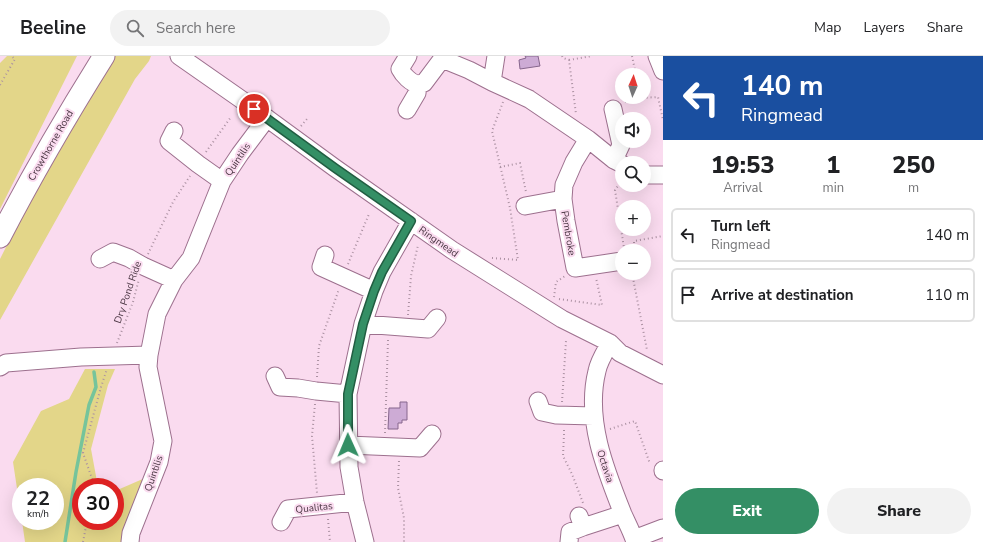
<!DOCTYPE html>
<meta charset="utf-8">
<style>
:root{--surface:#fff;--page:#f2f2f2;--text:#202124;--muted:#757577;--line:#e0e0e0;--accent:#348f65}
body{margin:0;font-family:"Nunito Sans",sans-serif;background:var(--page);color:var(--text);height:100vh;display:flex;flex-direction:column;font-size:15px;white-space:nowrap}
*{box-sizing:border-box;margin:0}
p{font-size:13px;color:var(--muted)}
.icon{flex:none;width:22px;height:22px;fill:none;stroke:currentColor;stroke-width:2;stroke-linecap:round;stroke-linejoin:round}
.map{position:relative;flex:1;overflow:hidden}
.panel{display:flex;flex-direction:column;background:var(--surface);width:320px}
.panel>*{flex:none}
.guide{background:#1a4fa0;color:#fff;overflow:hidden}
.needle{width:26px;rotate:3deg}
.controls{position:absolute;left:615px;top:12px;display:grid;gap:8px}
.controls a{display:grid;place-items:center;width:36px;height:36px;border-radius:50%;background:var(--surface);box-shadow:0 4px 16px #0002;font-size:20px}
.speed{position:absolute;left:12px;top:422px;display:flex;gap:8px;font-size:20px;font-weight:700;text-align:center}
.speed>*{display:grid;place-content:center;width:52px;height:52px;border-radius:50%;background:var(--surface);box-shadow:0 4px 16px #0002;line-height:1}
.speed small{font-size:10px;font-weight:400}
.speed .limit{border:6px solid #d22;background:#fff;color:#111}
.pin{position:absolute;display:grid;place-items:center;width:34px;height:34px;color:#fff;margin:-17px;border:2px solid #fff;border-radius:50%;box-shadow:0 1px 4px #0007}
.me{position:absolute;width:44px;margin:-22px;rotate:359deg;stroke-linejoin:round;filter:drop-shadow(0 0 3px #0008)}
.turn{display:flex;align-items:center;gap:14px;height:84px;padding:0 12px;font-size:18px}
.turn .icon{width:52px;height:52px;stroke-width:2.5}
.turn b{display:block;font-size:28px;line-height:34px}
.eta{display:flex;justify-content:space-evenly;align-items:center;height:68px;text-align:center}
.eta b{font-size:24px;font-weight:800;line-height:28px}
.cta{display:flex;gap:8px;margin-top:auto;padding:8px 12px}
.cta a{flex:1;height:46px;border-radius:24px;background:var(--accent);color:#fff;font-size:16px;font-weight:800;line-height:46px;text-align:center}
.cta a+a{background:var(--page);color:var(--text)}
ul{padding:0;list-style:none}
li{display:flex;align-items:center;gap:12px;height:54px;margin:0 8px 6px;padding:0 4px;border:2px solid var(--line);border-radius:6px}
li div{flex:1}
li b{display:block;font-size:15px}
li em{font-style:normal}
header{display:flex;align-items:center;gap:24px;box-sizing:border-box;height:56px;padding:0 20px;background:var(--surface);border-bottom:1px solid var(--line)}
header strong{font-size:19px}
nav{display:flex;gap:22px;margin-inline-start:auto;font-size:14px}
.search{width:280px;height:36px;background:var(--page);display:flex;align-items:center;gap:10px;box-sizing:border-box;padding:0 14px;border-radius:22px;color:var(--muted);font-size:15px}
main{display:flex;flex:1;min-height:0}
.map>svg:first-child{display:block}
.green{fill:#e3d689}
.lines{fill:none;stroke-linecap:round;stroke-linejoin:round}
.stream{stroke:#76c49b;stroke-width:3.5}
.building{fill:#cdabd5;stroke:#86668d}
.minor-casing{stroke:#9d708e;stroke-width:19}
.major-casing{stroke:#9d708e;stroke-width:23}
.path{stroke:#ab91a2;stroke-width:2;stroke-dasharray:1 3;stroke-linecap:butt}
.minor{stroke:#fff;stroke-width:17}
.major{stroke:#fff;stroke-width:21}
.route-casing{stroke:#225d42;stroke-width:10}
.route{stroke:#348f65;stroke-width:7}
.labels{text-anchor:middle;stroke-width:4;stroke-linejoin:round;paint-order:stroke}
.street-label{font-size:10px;fill:#4a3643;stroke:#fadbef}
</style>
<header>
<strong>Beeline</strong>
<div class="search"><svg class="icon" aria-label="search" viewBox="0 0 24 24"><circle cx="10" cy="10" r="6"/><path d="M15 15l6 6"/></svg>Search here</div>
<nav><a>Map</a><a>Layers</a><a>Share</a></nav>
</header>
<main>
<div class="map">
<svg width="663" height="486" viewBox="0 0 663 486">
<rect width="100%" height="100%" fill="#fadbef"/>
<path class="green" d="M7 0H77L0 153V7Z
M109 0H151L149 5 135 23 0 264V203L74 56Z
M85 313H115L108 329 91 393 98 431H81V465H115V435L145 422 121 486H25L22 465H55V431H21V459L13 406 41 355 69 343Z"/>
<g class="lines">
<path class="stream" d="M65 486 76 416 89 349 96 331 94 316"/>
</g>
<path class="building" d="M525 0H538L540 10 520 13 519 4 526 2Z
M400 346H407V364H402V367H398V373H388L389 352H400Z"/>
<g class="lines">
<defs>
<path id="minor" d="M179 0 242 44 335 112 452 194 562 263 610 287 620 297 663 319
M408 0 400 13C403 19 411 27 417 28 418 28 423 27 424 27L442 3 469 14 492 26 529 43 588 83 614 104 622 108
M657 0 663 15
M492 26 496 0
M613 53 621 89 614 104
M407 54 417 37 418 28
M174 75 169 85 198 108 222 125
M588 83 574 106 564 129 563 143 566 165 575 212 622 205
M644 118 648 119H663
M525 150 563 143
M325 199 321 211 374 235
M100 203 113 196 129 202 143 210 174 224
M363 268 428 273 437 262
M610 287C605 296 599 305 597 315 585 363 605 413 623 458 627 467 632 476 635 486
M0 311 6 307 81 301 149 299
M275 320 280 331 298 332 316 335 348 338
M538 345 542 356 556 359 594 360
M348 389 420 392 432 378
M663 414V415
M579 460 583 471 623 458
M281 466 288 453 355 446
M634 483 663 472
M130 486 131 477 159 406 163 385 148 311 149 299 157 258 174 224 191 202 222 125 240 98 267 62
M365 486 355 446 349 411 348 338 363 268 374 235 382 216 411 165
M569 486 570 476 583 471"/>
<path id="major" d="M0 181C32 119 67 59 104 0"/>
</defs>
<use href="#minor" class="minor-casing"/>
<use href="#major" class="major-casing"/>
<path class="path" d="M562 0 563 2 569 4 576 58
M632 0 636 19
M569 4 592 0
M0 29 15 3 11 0
M639 41 640 42 658 41 663 64
M503 46 492 75 510 152
M625 46 640 42
M301 70 307 63
M206 96 231 61
M500 111 520 107 526 136
M622 124 615 134 624 192
M634 195V185L663 180
M148 198 173 146 190 120
M492 202 518 204 510 152
M348 208 369 158
M632 217 647 294
M554 241 556 226 565 220
M559 243 602 249 596 222
M408 259 411 220 418 189
M117 287 133 246 139 223
M317 321 319 290 339 233
M562 346 566 285
M315 348 312 380 317 437
M610 373 635 365 650 408
M564 374V378L563 400 572 418 583 447
M385 377 388 284
M399 405 398 432 404 462V486
M95 431 83 397 101 331 107 313
M328 463 330 486
M83 486 87 465"/>
<use href="#minor" class="minor"/>
<use href="#major" class="major"/>
</g>
<g class="lines">
<defs>
<path id="route" d="M254 53 335 112 411 165 382 216 374 235 363 268 348 338V389"/>
</defs>
<use href="#route" class="route-casing"/>
<use href="#route" class="route"/>
</g>
<g class="labels">
<g class="street-label">
<text transform="translate(50 89) rotate(-60)" y="4">Crowthorne Road</text>
<text transform="translate(237 103) rotate(-56)" y="4">Quintilis</text>
<text transform="translate(569 177) rotate(80)" y="4">Pembroke</text>
<text transform="translate(439 185) rotate(35)" y="4">Ringmead</text>
<text transform="translate(127 236) rotate(-71)" y="4">Dry Pond Ride</text>
<text transform="translate(606 410) rotate(72)" y="4">Octavia</text>
<text transform="translate(153 417) rotate(-71)" y="4">Quintilis</text>
<text transform="translate(314 451) rotate(-6)" y="4">Qualitas</text>
</g>
</g>
</svg>
<div class="controls">
<a><svg class="needle" viewBox="-14 -14 28 28"><path d="M0-13l5 13h-10z" fill="#e53935"/><path d="M0 13l5-13h-10z" fill="#757577"/></svg></a>
<a><svg class="icon" aria-label="sound" viewBox="0 0 24 24"><path d="M4 9h4l5-4v14l-5-4H4zM17 9q2 3 0 6"/></svg></a>
<a><svg class="icon" aria-label="search" viewBox="0 0 24 24"><circle cx="10" cy="10" r="6"/><path d="M15 15l6 6"/></svg></a>
<a>+</a>
<a>−</a>
</div>
<div class="speed"><div>22<small>km/h</small></div><div class="limit">30</div></div>
<div class="pin" style="left:254px;top:53px;background:#d93025"><svg class="icon" aria-label="arrive" viewBox="0 0 24 24"><path d="M6 21V4h12l-3 4 3 4H6"/></svg></div>
<svg class="me" style="left:348px;top:389px" viewBox="-20 -20 40 40"><path d="M0-17L14 15 0 8-14 15z" fill="#348f65" stroke="#fff" stroke-width="4"/></svg>
</div>
<section class="panel">
<div class="guide">
<div class="turn"><svg class="icon" aria-label="left" viewBox="0 0 24 24"><path d="M17 20v-9H6M10 6l-5 5 5 5"/></svg><div><b>140 m</b>Ringmead</div></div>
</div>
<div class="eta">
<div><b>19:53</b><p>Arrival</p></div>
<div><b>1</b><p>min</p></div>
<div><b>250</b><p>m</p></div>
</div>
<ul>
<li><svg class="icon" aria-label="left" viewBox="0 0 24 24"><path d="M17 20v-9H6M10 6l-5 5 5 5"/></svg><div><b>Turn left</b><p>Ringmead</p></div><em>140 m</em></li>
<li><svg class="icon" aria-label="arrive" viewBox="0 0 24 24"><path d="M6 21V4h12l-3 4 3 4H6"/></svg><div><b>Arrive at destination</b></div><em>110 m</em></li>
</ul>
<div class="cta"><a>Exit</a><a>Share</a></div>
</section>
</main>
